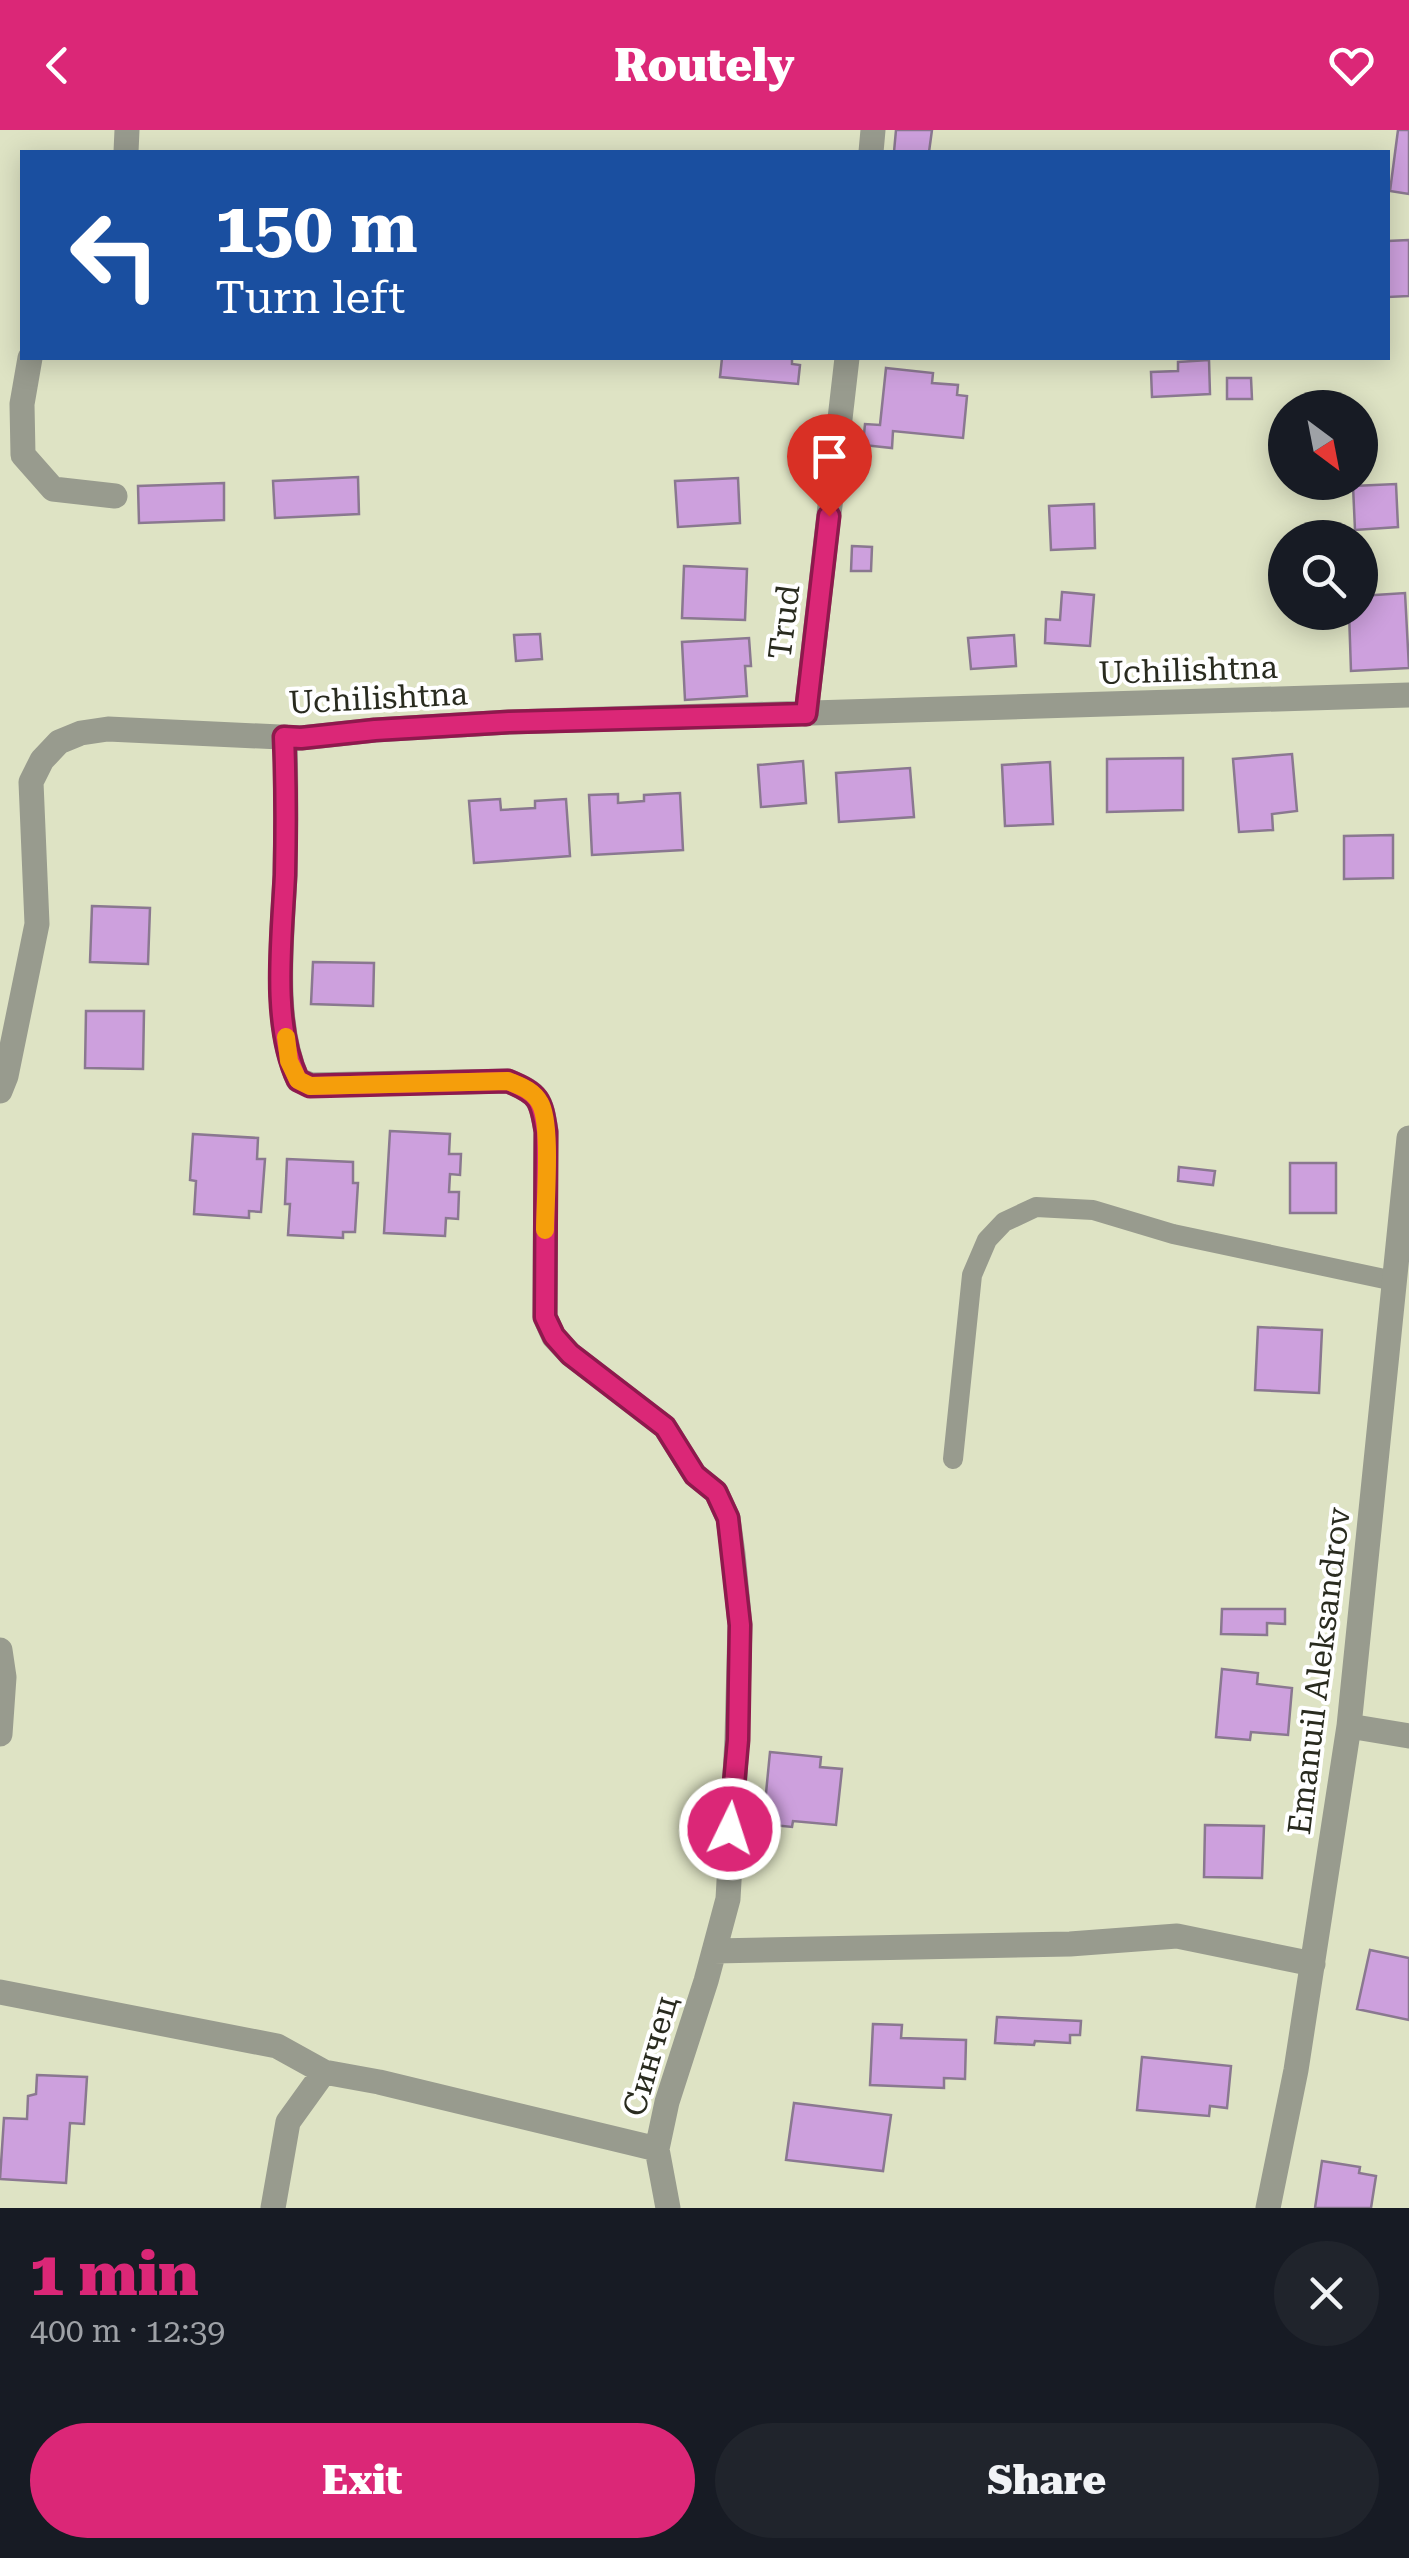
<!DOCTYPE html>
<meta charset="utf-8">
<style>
:root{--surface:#171b24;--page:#20242c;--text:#f1f3f6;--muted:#9ea1a6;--accent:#db2777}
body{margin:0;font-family:"Roboto Serif",serif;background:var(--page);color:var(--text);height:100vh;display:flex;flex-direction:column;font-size:38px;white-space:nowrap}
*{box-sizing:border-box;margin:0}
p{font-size:32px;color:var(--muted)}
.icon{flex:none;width:55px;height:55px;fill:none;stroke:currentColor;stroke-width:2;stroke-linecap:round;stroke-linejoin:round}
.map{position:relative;height:2078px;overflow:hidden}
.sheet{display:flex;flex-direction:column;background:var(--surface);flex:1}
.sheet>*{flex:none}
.hud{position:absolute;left:20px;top:20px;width:1370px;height:210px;border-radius:0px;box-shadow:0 5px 25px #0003;background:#1a4fa0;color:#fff;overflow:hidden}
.needle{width:65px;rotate:148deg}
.fabs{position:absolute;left:1268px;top:260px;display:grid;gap:20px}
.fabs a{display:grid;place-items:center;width:110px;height:110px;border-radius:50%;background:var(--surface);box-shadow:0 5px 25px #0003;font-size:50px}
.pin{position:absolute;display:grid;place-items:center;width:85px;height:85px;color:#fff;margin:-102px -42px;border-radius:50% 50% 50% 0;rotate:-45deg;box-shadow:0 0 10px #0007}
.pin .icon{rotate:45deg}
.me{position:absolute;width:110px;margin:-55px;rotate:4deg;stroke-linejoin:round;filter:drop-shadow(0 0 8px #0008)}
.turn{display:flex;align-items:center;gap:35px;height:210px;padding:0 30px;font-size:45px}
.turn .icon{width:130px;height:130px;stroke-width:2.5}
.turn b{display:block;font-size:70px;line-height:85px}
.round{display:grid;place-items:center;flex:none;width:105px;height:105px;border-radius:52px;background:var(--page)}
.head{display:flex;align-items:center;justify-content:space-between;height:170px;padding:0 30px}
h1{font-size:60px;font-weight:800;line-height:75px;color:var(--accent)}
.primary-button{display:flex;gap:20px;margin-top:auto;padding:20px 30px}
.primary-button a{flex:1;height:115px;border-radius:60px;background:var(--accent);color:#fff;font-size:40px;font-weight:800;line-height:115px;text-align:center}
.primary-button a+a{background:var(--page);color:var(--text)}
header{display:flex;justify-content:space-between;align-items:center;height:130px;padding:0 30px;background:var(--accent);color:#fff;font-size:45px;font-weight:800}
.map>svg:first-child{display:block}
.building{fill:#cda0dd;stroke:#8a7890;stroke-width:2.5}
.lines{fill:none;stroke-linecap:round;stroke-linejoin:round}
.lane{stroke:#989b8e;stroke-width:20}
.street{stroke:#989b8e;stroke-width:25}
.route-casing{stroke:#8e194d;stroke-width:25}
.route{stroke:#db2777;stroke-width:18}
.slow{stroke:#f59e0b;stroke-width:18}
.labels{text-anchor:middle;stroke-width:8;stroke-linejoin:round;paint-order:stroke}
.street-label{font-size:32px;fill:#292b1f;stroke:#fff}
</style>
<header><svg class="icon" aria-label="back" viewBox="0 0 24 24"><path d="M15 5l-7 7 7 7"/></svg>Routely<svg class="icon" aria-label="heart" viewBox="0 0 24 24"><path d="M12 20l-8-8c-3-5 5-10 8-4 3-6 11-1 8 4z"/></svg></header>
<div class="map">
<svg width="1409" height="2078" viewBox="0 0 1409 2078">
<rect width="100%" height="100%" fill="#dee3c4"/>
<path class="building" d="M896 0H932L929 22H894Z
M1398 0H1409V64L1390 61Z
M1409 110V166L1388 167V111Z
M722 228H792V234L800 235 798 254 720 247Z
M1209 230 1210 264 1152 267 1151 242 1178 241V232Z
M886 238 933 243 932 253 958 255 957 265 967 266 963 308 893 301 892 318 863 315 865 294 880 295Z
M1227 248H1251L1252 269H1227Z
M358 347 359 384 275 388 273 351Z
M738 348 740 393 678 397 675 351Z
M224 353V390L139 393 138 356Z
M1396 354 1398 397 1355 400 1353 356Z
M1094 374 1095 418 1051 420 1049 376Z
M1344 396 1345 408H1303L1302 401Z
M852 416 872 417 871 441H851Z
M684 436 747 439 745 490 682 488Z
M1062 462 1094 465 1090 516 1045 513 1046 489 1060 490Z
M1405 463 1409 538 1351 541 1349 482H1360V466Z
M540 504 542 529 516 531 514 505Z
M1014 505 1016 536 971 539 968 508Z
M749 508 751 536H745L747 566 685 570 682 512Z
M1292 624 1297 681 1272 684 1273 700 1239 702 1233 629Z
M1183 628V680L1107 682V629Z
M803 631 806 673 761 677 758 635Z
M1050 632 1053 694 1005 696 1002 635Z
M910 638 914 687 839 692 836 643Z
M680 663 683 720 592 725 589 665 618 664V673L644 671V665Z
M500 669 501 680 535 678V671L566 669 570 726 474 733 469 671Z
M1393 705V748L1344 749V706Z
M92 776 150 778 148 834 90 832Z
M313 832 374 833 373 876 311 874Z
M86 881H144L143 939 85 938Z
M390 1001 450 1004 449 1024H461L460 1045 450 1044 449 1062H459L458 1089 446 1088 445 1106 384 1103Z
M193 1004 258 1008 257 1029H265L261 1082 249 1081V1088L194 1084 196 1051 190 1050Z
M287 1029 353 1032V1053H358L355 1102H343V1108L288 1105 290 1074H285Z
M1290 1033H1336V1083H1290Z
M1179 1037 1215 1041 1213 1055 1178 1051Z
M1258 1197 1322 1200 1319 1263 1255 1260Z
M1222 1479H1285V1494L1267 1493V1505L1221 1504Z
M1222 1539 1258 1543 1257 1554 1292 1558 1288 1605 1251 1602 1250 1610 1216 1607Z
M770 1622 821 1627 820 1637 842 1639 836 1695 793 1691 792 1697 763 1694Z
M1205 1695 1264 1696 1262 1748 1204 1747Z
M1370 1820 1409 1828V1890L1357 1879Z
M997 1887 1081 1891 1080 1905H1070V1913L1035 1911 1034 1915 995 1913Z
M873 1894 902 1895 901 1908 966 1910 965 1949 944 1948V1958L870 1955Z
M1142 1927 1231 1936 1227 1978 1210 1976 1209 1986 1137 1980Z
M37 1945 87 1947 84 1994 70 1993 66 2053 0 2049 4 1988 27 1989 28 1966 36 1964Z
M794 1973 891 1985 883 2041 786 2030Z
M1322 2031 1360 2037 1359 2043 1376 2046 1371 2078H1315Z"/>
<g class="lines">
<path class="lane" d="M953 1329 972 1145 987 1110 1004 1092 1036 1077 1093 1080 1173 1104 1394 1151"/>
<path class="street" d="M126 22 127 0
M871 22 873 0
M30 228 22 274 23 325 53 359 115 366
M806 584 847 228
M285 607C286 653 286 699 285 745 282 808 272 893 298 950L311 955 508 951C539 964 541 969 546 1001L545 1187 554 1207 570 1224 665 1297 695 1345 716 1362 728 1388 733 1424 740 1495 737 1609 728 1769 706 1851 667 1972 657 2019 668 2078
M0 961 6 946 37 794 31 652 42 630 59 612 81 603 108 599 301 608 375 600 509 592 1409 565
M0 1520 4 1547 0 1604
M1349 1596 1409 1606
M714 1821 1070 1814 1177 1806 1313 1834
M0 1862 277 1916 324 1942 379 1952 657 2019
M273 2078 288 1992 324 1942
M1268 2078 1296 1940 1349 1596 1409 1008"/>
</g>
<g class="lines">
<defs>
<path id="route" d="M730 1699 738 1610 740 1495 728 1388 716 1362 695 1345 665 1297 570 1224 554 1206 545 1187 546 1002C541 969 539 964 508 951L310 956 298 950C271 893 282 808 285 745 286 699 286 653 284 607L301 608 375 600 509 592 806 584 829 386"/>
</defs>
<use href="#route" class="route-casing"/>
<use href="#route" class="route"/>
<path class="slow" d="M286 907 289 931 298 950 310 956 508 951C520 956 533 960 540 973 552 994 545 1073 545 1100"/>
</g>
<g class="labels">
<g class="street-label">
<text transform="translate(784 492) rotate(-83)" y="11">Trud</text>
<text transform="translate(1188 540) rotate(-2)" y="11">Uchilishtna</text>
<text transform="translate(378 568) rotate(-3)" y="11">Uchilishtna</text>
<text transform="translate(1319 1541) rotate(-83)" y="11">Emanuil Aleksandrov</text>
<text transform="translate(650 1926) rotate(-74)" y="11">Синчец</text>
</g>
</g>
</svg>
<div class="fabs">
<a><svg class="needle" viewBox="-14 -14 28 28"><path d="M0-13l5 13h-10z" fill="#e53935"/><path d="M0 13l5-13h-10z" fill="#9ea1a6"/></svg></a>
<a><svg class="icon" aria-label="search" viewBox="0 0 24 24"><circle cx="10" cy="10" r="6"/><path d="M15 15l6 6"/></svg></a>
</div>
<div class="pin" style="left:829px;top:386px;background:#d93025"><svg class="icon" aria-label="arrive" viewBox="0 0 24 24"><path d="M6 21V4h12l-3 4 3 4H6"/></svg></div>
<svg class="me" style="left:730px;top:1699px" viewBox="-20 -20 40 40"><circle r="17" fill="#db2777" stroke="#fff" stroke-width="3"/><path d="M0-11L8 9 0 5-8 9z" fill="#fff"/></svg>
<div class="hud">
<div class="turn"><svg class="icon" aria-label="left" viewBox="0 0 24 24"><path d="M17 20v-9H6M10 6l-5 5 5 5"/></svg><div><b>150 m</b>Turn left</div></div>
</div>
</div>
<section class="sheet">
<div class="head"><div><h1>1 min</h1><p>400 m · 12:39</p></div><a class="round"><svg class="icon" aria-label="close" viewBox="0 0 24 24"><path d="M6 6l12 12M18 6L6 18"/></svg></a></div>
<div class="primary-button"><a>Exit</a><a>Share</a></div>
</section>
